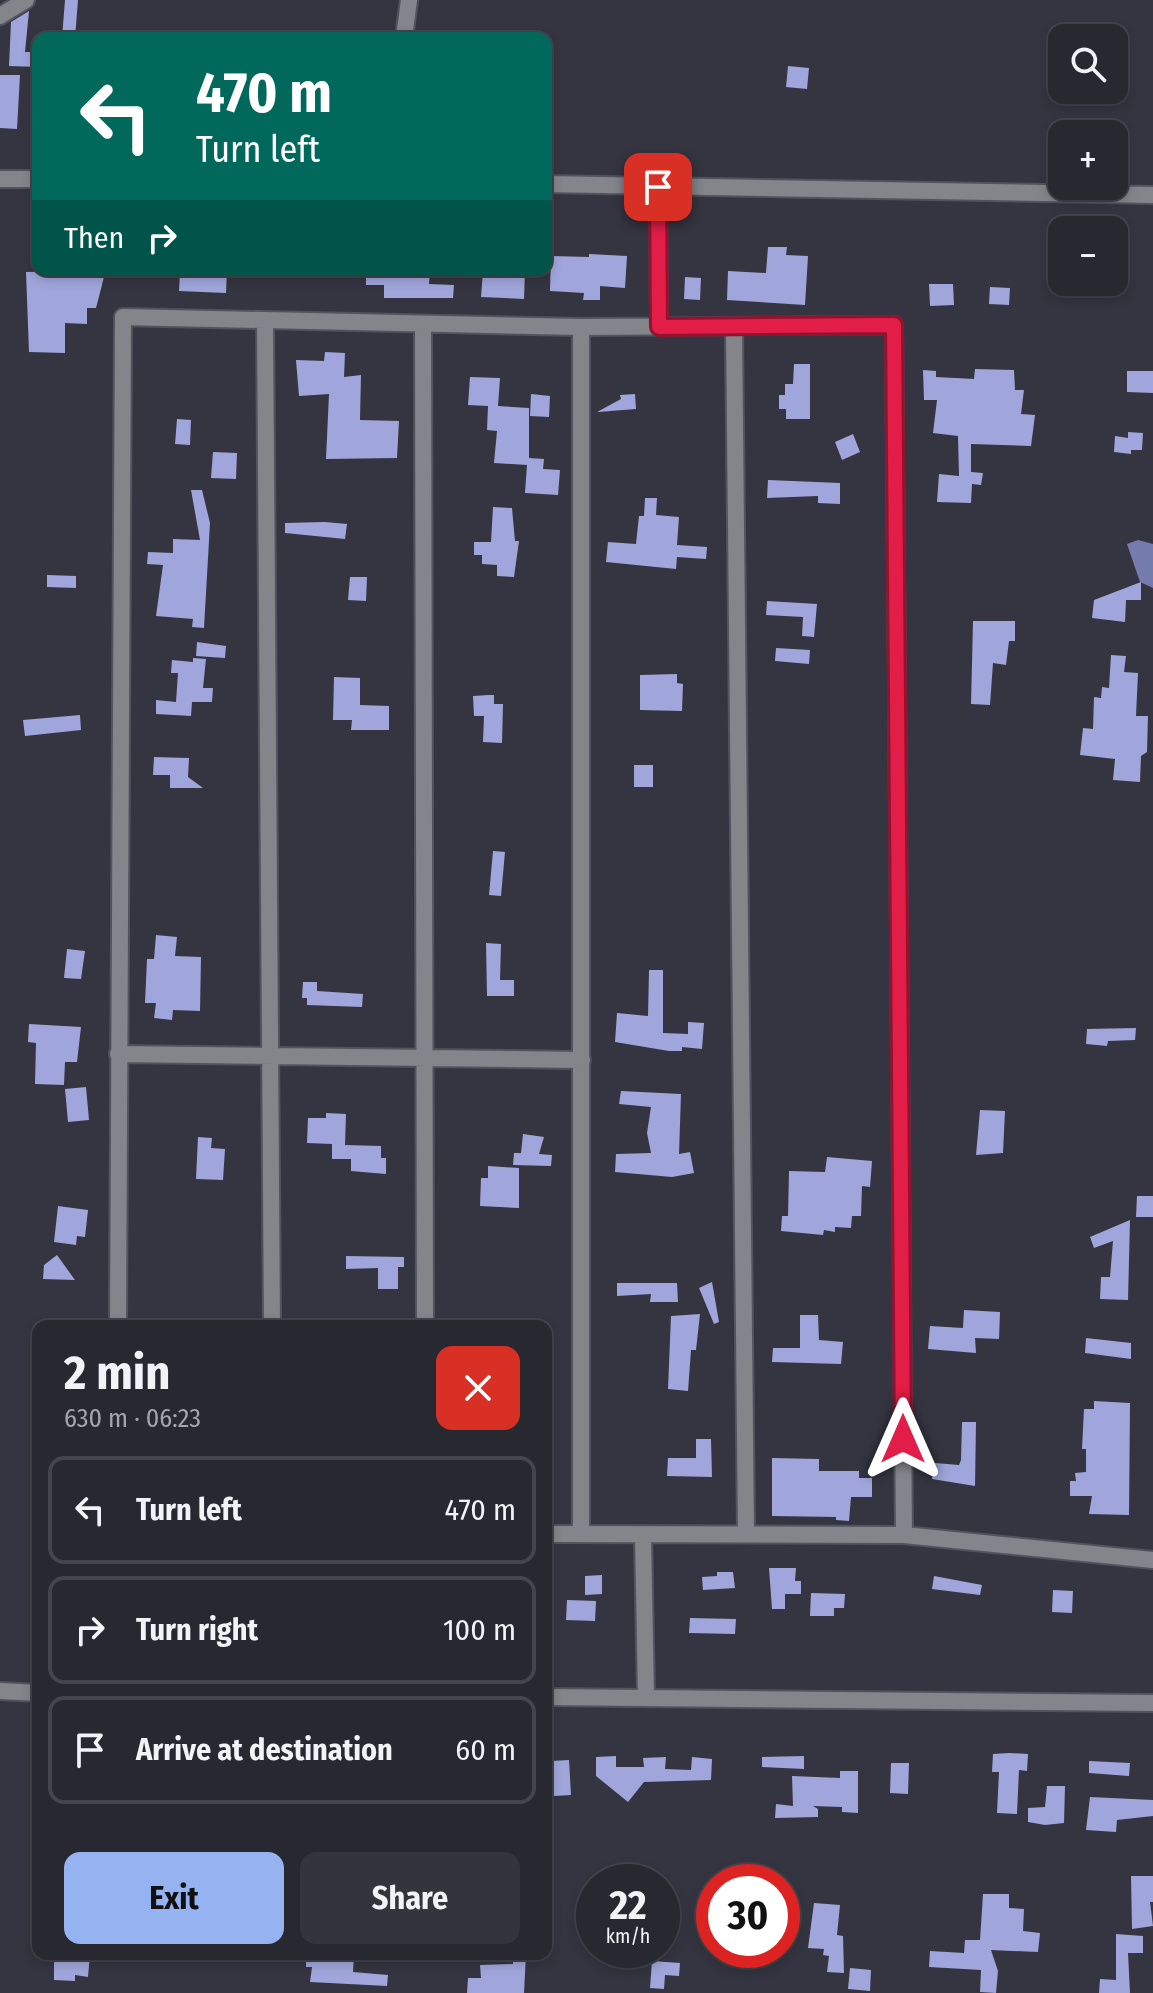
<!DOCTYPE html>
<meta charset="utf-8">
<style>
:root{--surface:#272830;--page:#33343c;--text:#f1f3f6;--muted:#a4a6ab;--line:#43444c;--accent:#95b2f1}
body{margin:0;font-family:"Fira Sans Condensed",sans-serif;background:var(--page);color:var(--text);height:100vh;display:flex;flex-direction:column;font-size:30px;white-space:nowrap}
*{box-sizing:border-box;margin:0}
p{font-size:26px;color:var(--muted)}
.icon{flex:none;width:44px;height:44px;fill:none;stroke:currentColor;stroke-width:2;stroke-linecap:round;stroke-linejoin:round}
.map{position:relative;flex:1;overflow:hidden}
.side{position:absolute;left:32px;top:1320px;width:520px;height:640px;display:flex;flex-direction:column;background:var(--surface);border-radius:16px;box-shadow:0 4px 12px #0003,0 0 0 2px var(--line)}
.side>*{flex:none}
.guide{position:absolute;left:32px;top:32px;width:520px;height:244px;border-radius:16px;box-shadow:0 4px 12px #0003,0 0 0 2px var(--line);background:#00695c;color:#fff;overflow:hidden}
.tools{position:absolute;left:1048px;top:24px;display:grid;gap:16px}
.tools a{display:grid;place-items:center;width:80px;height:80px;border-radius:16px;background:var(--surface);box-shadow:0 4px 12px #0003,0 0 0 2px var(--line);font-size:40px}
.speed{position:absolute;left:576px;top:1864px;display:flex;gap:16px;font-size:40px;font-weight:700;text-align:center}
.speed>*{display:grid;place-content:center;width:104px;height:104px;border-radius:50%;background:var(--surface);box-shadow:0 4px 12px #0003,0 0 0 2px var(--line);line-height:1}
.speed small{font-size:20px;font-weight:400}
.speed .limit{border:12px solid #d22;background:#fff;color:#111}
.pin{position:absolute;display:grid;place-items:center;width:68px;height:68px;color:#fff;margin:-34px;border-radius:16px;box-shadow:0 4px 12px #0006}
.me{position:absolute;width:88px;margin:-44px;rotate:0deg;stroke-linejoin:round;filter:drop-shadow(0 0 6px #0008)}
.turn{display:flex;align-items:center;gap:28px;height:168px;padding:0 32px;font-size:36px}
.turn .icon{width:104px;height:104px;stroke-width:2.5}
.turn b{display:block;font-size:56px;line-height:68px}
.then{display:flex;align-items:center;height:76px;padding:0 32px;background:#0003;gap:16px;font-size:30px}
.round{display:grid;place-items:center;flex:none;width:84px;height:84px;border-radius:16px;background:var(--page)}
.headline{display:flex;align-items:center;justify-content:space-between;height:136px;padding:0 32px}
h1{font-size:48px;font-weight:700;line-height:60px}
.primary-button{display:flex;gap:16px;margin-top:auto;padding:16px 32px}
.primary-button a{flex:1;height:92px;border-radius:16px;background:var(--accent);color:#111;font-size:32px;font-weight:700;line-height:92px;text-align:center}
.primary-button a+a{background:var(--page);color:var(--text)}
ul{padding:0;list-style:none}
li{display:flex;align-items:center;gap:24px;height:108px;margin:0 16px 12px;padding:0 16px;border:4px solid var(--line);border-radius:16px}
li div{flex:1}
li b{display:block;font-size:30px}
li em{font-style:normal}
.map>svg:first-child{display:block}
.water{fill:#767bad}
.building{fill:#a0a6db}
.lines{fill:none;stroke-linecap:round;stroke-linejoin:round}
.minor-casing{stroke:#52535e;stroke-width:20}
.minor{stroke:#84858b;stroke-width:16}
.route-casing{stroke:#92132f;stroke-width:20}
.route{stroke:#e11d48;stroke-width:14}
</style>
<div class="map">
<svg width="1153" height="1993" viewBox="0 0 1153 1993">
<rect width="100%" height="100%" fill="#343540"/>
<path class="water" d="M1138 540 1153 544V588L1140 582 1127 544Z"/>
<path class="building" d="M65 0H78L75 38H62Z
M29 11 25 52H38V67L9 66 11 22Z
M788 66 809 68 807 89 786 87Z
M0 75H20L17 129 0 128Z
M768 247H787L786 255 808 256 805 305 727 300 728 271 766 273Z
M589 254 627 256 625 288 600 286V300H583L584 293 550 291 551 256 589 257Z
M184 270H227L226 293 179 291 180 272Z
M430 270 429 284 454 285 453 298H384V285H366V272Z
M507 270H525L524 299 481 297 483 271 507 273Z
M79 271V275L104 277 96 308H87V324L65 323V353L29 352 26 272Z
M685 277 701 278 700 300 684 299Z
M929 284H953L954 305 930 306Z
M990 287 1010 288 1009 305 989 304Z
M325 352 345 353 344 377 361 375 360 420 399 421 397 458 326 459 329 394 299 396 296 360 324 361Z
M794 364H810V419H786V409H779V395H785V384H793Z
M975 369 1014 370 1015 390H1024L1021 414 1035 415 1031 446 971 444V472L983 473 981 485 972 484 971 503 937 502 939 474 959 476 958 436 933 433 937 400H924L923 370 936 371V377L974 379Z
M1127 371H1153V393L1127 392Z
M470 377 500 378 498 406 529 408V458L544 459 543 469 560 470 558 495 525 493 527 465 494 463 497 431 487 430 488 406 468 405Z
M531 394 550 396 549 417 530 416Z
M635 394 636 409 597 412 621 399 620 395Z
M177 419 191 420 190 445 175 444Z
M1128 432 1143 433 1142 450H1131V454L1114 452 1115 436 1128 438Z
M853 434 860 452 842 460 835 442Z
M213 452 237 453 236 479 211 478Z
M768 480 840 483V504L818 503V496L767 498Z
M191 490H202L210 523 204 628 192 627 193 619 156 616 163 565 147 564 148 552 173 553V539L200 540Z
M645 498H657L656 515 679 517 677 545 707 547 706 559 677 557 676 569 606 562 608 542 636 544 639 516H644Z
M493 507 512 508 515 541H519L514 577 497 576V565L482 564V555H474V542H491Z
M325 522 347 524 345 539 285 533V523Z
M47 575 76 576V588L47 587Z
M350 577H367L366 601 348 600Z
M1141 582V600H1126L1125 622 1092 618 1094 600Z
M767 601 817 604 814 637 802 636 803 617 766 615Z
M973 621H1015V641H1009L1006 665 993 663 990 705 971 704Z
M197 642 226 646 225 658 196 656Z
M776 648 810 650 809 664 775 661Z
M1111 655 1126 656 1124 672 1138 673 1136 716H1148L1147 752 1141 756 1140 782 1113 780 1115 759 1080 755 1083 728 1093 729 1094 697 1101 698 1102 687 1109 688Z
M193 658 206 659 203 688H213L212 702H192L191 716 156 714V700L176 702 178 673H171L172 660 193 662Z
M677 674V683L683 684 682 711 640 710V675Z
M334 677 360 678V705L389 706V730H351L352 720H333Z
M488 695H494V704H503L502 743 483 742 484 716H474L473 696Z
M80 715 81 730 25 736 23 720Z
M154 757 189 758 188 777 203 788H170V775H153Z
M634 765H653V787H634Z
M493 851 505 852 501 896 489 895Z
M156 935 177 937 175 956 201 957 200 1011 173 1010 172 1020 154 1018 156 1003H145L147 959H154Z
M486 943 501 944 500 980H514V996H487Z
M67 949 85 951 81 979 64 978Z
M649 970H663V1033L688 1034V1022L704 1023 702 1049 682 1047V1051H669L615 1042 617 1013 648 1016Z
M303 982H317V991L363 994 362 1007 307 1005V998H302Z
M29 1024 81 1027 77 1062H65L64 1085 35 1084 36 1043 28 1042Z
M1136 1028 1135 1040 1108 1041 1107 1046 1086 1044 1087 1029Z
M86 1087 89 1120 68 1122 65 1089Z
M621 1091 681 1094 679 1154 690 1152 694 1173 672 1177 615 1172 616 1154 651 1153 647 1133 651 1107 619 1104Z
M980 1110 1005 1111 1003 1153 976 1155Z
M326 1113 346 1114 345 1145 381 1146V1158H386V1174L351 1171V1159H332V1144L307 1143 308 1118H326Z
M523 1134 544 1137 539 1154 552 1155 551 1166 513 1165 514 1153H521Z
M198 1137 212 1138 211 1148 225 1149 223 1180 196 1179Z
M827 1157 872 1161 870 1187 862 1186 861 1216H852L851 1228 835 1227V1232L824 1230 823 1235 781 1231 782 1216H788L789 1171 825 1172Z
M488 1166 519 1168V1208L480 1206 481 1178H488Z
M1137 1196H1153V1217H1136Z
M58 1206 88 1210 85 1237 77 1236 76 1245 54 1242Z
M1130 1220 1128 1300 1100 1299 1101 1277H1110L1113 1241 1094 1248 1090 1237Z
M57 1255 75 1280 43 1279 44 1265Z
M346 1256 404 1257V1267H398V1289H378V1268L346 1269Z
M712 1282 719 1322 714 1324 699 1288Z
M617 1283H677L678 1302H650L651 1294 617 1296Z
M964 1310 1000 1312 999 1339 975 1338 976 1353 928 1349 930 1326 963 1328Z
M700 1314 696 1350H691L688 1391 668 1389 671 1316Z
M800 1315H818L819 1340 843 1342 841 1364 772 1362 773 1348H800Z
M1086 1338 1131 1343V1359L1085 1353Z
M1094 1401 1130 1403 1129 1515 1089 1514 1092 1496H1070V1481H1076L1075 1473 1086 1472V1449H1082L1084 1409H1094Z
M962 1422H976L975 1486 932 1479 935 1463 959 1465 961 1460Z
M696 1439H711L712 1477 667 1476 668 1458H696Z
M772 1458 819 1459V1471H859V1478H872V1497H851L849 1521 836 1520V1517L772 1516Z
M769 1568H796L795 1581H801V1594H785V1609H772Z
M717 1572H733L735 1588 703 1590 702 1577 717 1576Z
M602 1575V1594L585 1595V1576Z
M934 1576 982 1585 980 1595 932 1589Z
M1053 1590 1073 1591 1072 1613 1052 1612Z
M811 1593 845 1594 844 1608H834V1616H810Z
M567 1600 596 1601 595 1621 566 1620Z
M690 1618 736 1619 735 1634 689 1633Z
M1009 1753 1028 1754 1027 1771 1019 1770 1017 1814 997 1813 999 1772H992L993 1754Z
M616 1756V1767H644L643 1758 666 1757 665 1769 691 1770 692 1757 712 1759 711 1780 644 1782 628 1802 596 1776V1757Z
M804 1756V1769L762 1767V1757Z
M569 1760 571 1795 554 1796 551 1761Z
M1089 1761 1130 1763 1129 1776 1089 1773Z
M891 1763H909L908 1794 890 1793Z
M840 1771H858V1813L842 1812V1807L813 1806 818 1809V1817L775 1818 776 1804 793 1806 792 1776 840 1778Z
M1047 1786H1065L1064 1823 1045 1825 1028 1822V1808L1045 1807Z
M1090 1797 1153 1800V1816L1117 1820 1116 1832 1086 1830Z
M1131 1876H1153V1902H1150L1153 1926 1132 1929Z
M983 1894H1009V1908L1024 1909 1023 1931 1040 1933 1038 1952 991 1950 998 1971 996 1993 980 1992 981 1970 929 1967 930 1951 964 1953 965 1940H980Z
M814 1903 840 1905 837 1935 843 1936 844 1973 827 1972 829 1956 823 1955 824 1949 808 1948Z
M1116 1934 1143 1936V1953H1128L1130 1993H1099L1100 1979 1116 1980Z
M54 1954H90L88 1977 75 1975V1981L54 1980Z
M354 1954 353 1972 388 1975 387 1986 310 1982 312 1967H306V1955Z
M513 1954H526L524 1993H467L468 1978H481L480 1965 513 1964Z
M652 1961 680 1963 679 1976 665 1975 664 1989 650 1988Z
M850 1968 871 1970 870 1991 848 1989Z"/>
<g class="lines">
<defs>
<path id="minor" d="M0 16 26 0
M404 38 409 0
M0 179H38
M546 184 1153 195
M658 187 659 327
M265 320 272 1326
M423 324 425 1326
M734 326 746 1534
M118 1054 582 1060
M118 1326 123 317 581 327
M546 1534 904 1535 1153 1560
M581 1534V327L894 325 904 1535
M643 1535 646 1697
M0 1691 38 1693
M546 1697 1153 1703"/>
</defs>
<use href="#minor" class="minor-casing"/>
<use href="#minor" class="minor"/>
</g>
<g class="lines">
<defs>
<path id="route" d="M658 187 659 327 894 325 903 1439"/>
</defs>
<use href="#route" class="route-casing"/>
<use href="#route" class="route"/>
</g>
</svg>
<div class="tools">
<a><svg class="icon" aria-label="search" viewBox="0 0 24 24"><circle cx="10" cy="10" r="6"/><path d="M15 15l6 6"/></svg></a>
<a>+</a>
<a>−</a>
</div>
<div class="speed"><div>22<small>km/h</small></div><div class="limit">30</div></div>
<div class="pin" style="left:658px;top:187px;background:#d93025"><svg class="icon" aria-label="arrive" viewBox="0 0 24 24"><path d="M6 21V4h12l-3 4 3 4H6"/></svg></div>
<svg class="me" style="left:903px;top:1439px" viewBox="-20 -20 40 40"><path d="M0-17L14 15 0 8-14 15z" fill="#e11d48" stroke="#fff" stroke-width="4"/></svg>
<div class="guide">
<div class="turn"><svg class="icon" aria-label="left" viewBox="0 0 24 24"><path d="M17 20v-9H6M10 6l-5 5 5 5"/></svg><div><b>470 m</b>Turn left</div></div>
<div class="then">Then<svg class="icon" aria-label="right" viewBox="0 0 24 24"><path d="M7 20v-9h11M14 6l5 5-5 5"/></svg></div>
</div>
<section class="side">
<div class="headline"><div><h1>2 min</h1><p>630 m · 06:23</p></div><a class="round" style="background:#d93025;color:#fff"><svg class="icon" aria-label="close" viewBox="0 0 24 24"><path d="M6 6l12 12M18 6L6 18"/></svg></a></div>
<ul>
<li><svg class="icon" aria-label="left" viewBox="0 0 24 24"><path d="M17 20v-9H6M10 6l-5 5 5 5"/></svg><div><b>Turn left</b></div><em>470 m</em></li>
<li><svg class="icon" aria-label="right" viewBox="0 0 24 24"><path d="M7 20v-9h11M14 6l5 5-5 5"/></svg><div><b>Turn right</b></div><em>100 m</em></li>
<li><svg class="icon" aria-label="arrive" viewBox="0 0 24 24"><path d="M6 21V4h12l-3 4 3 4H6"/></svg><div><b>Arrive at destination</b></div><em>60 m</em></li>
</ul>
<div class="primary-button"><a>Exit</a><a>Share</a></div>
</section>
</div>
